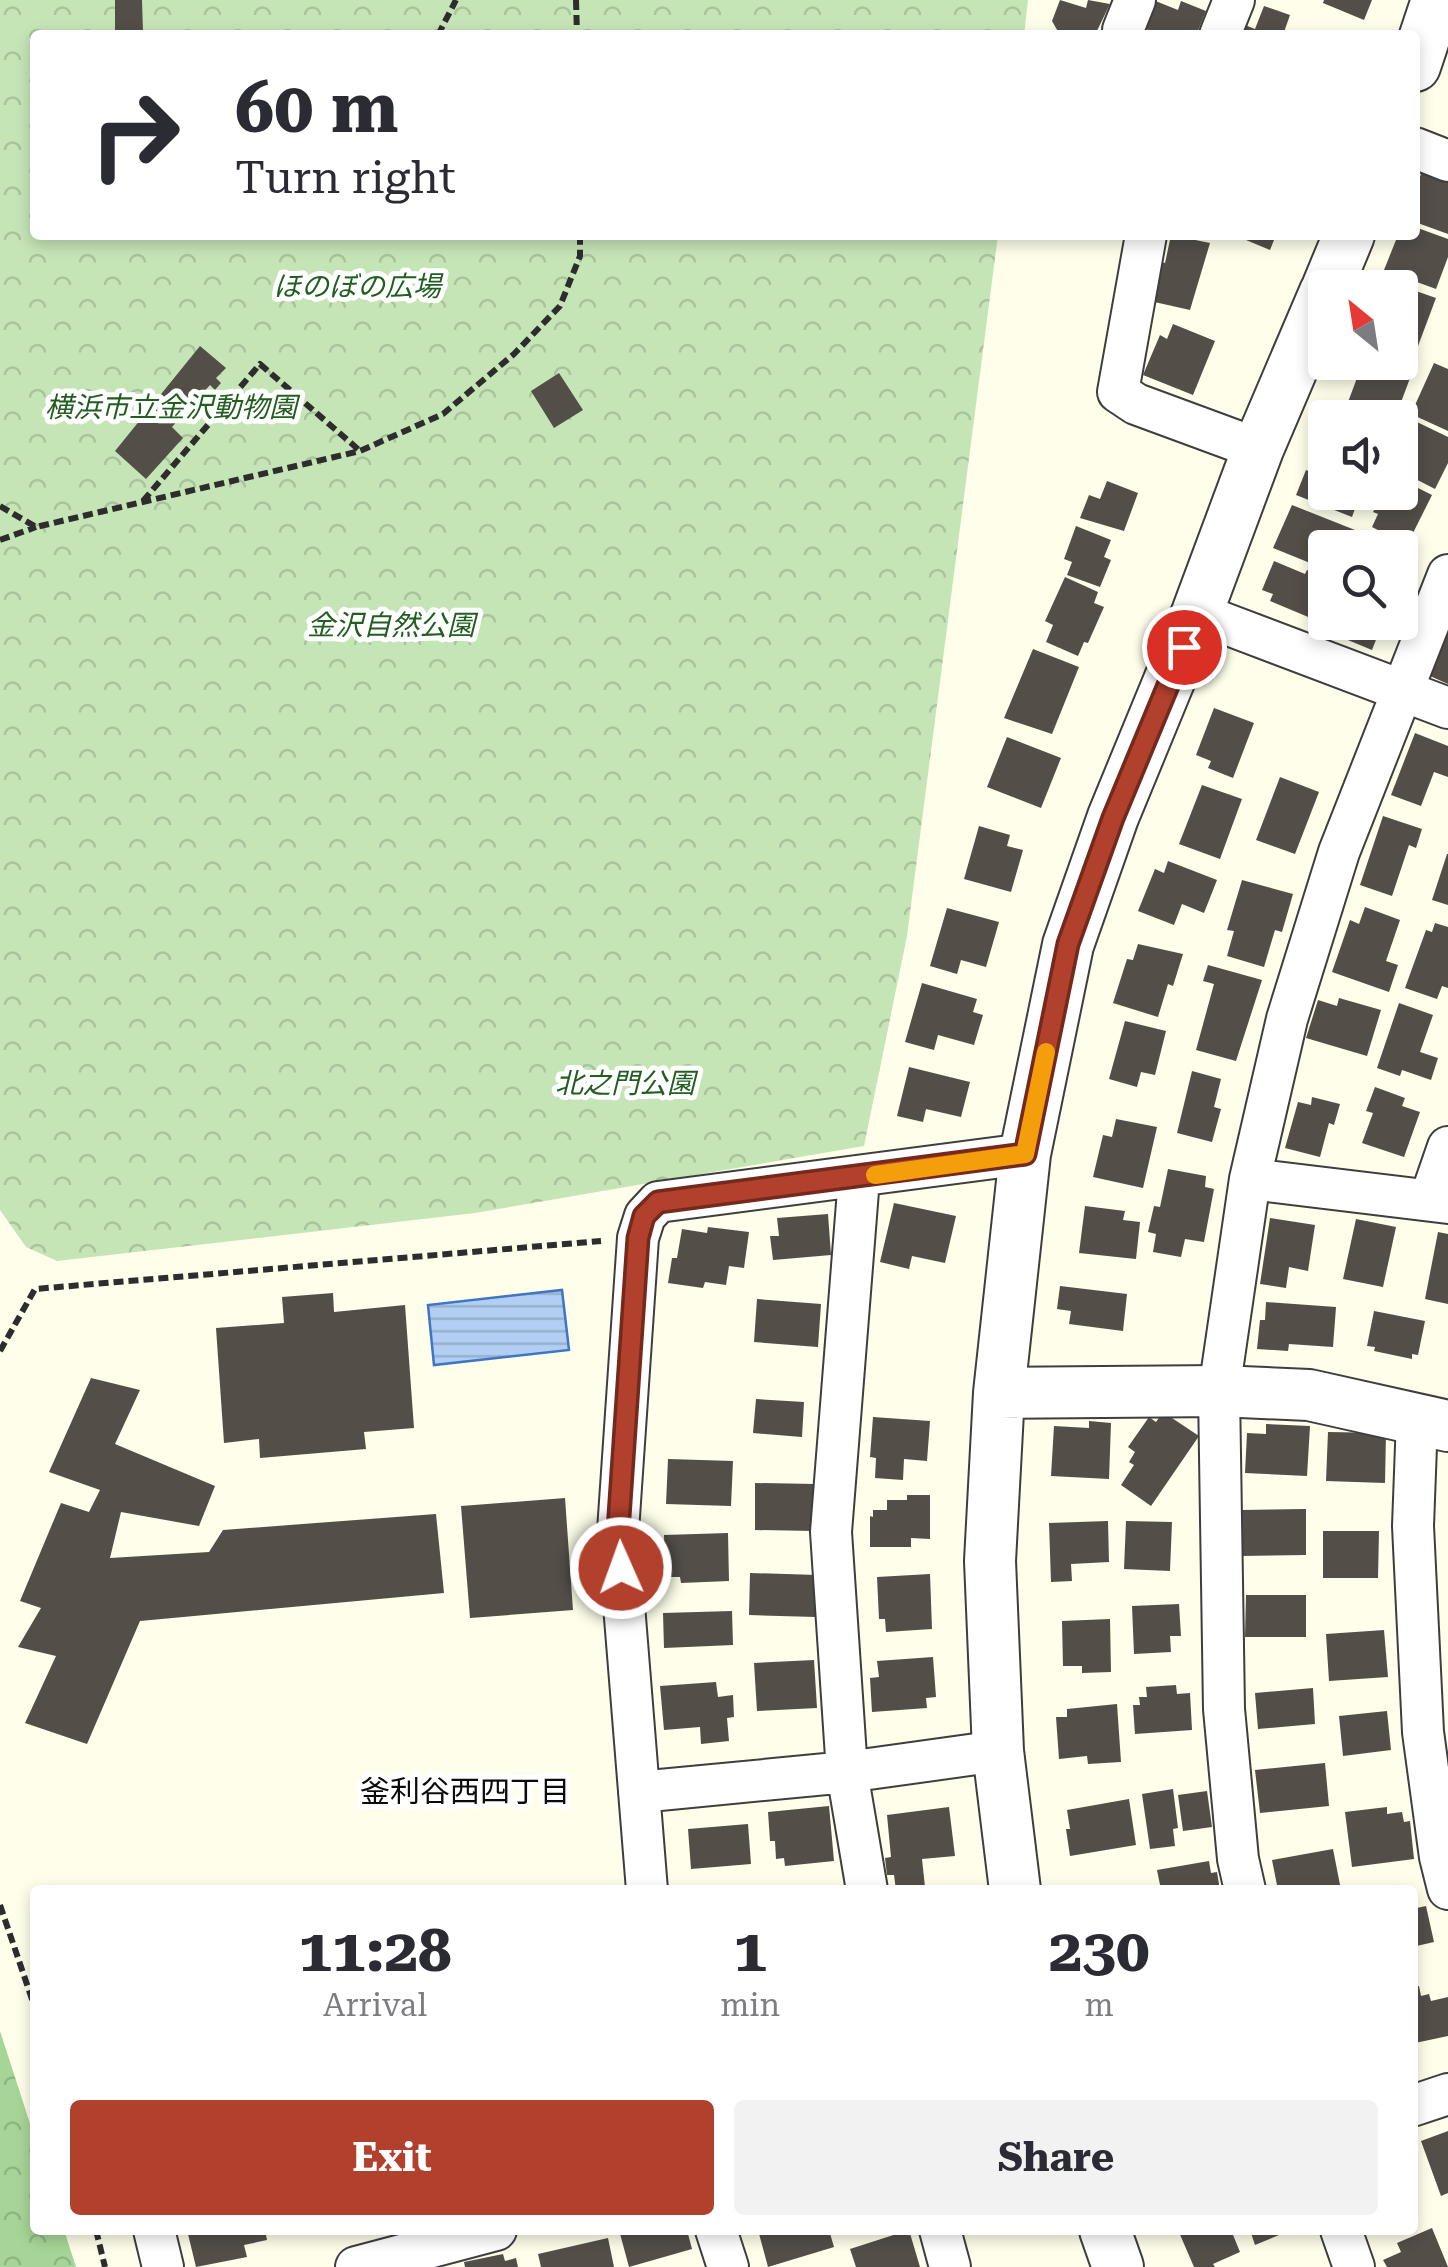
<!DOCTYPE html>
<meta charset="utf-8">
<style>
:root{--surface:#fff;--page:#f2f2f3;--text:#2b2b33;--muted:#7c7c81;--accent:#b1402d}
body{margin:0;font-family:"Roboto Serif","Noto Sans JP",serif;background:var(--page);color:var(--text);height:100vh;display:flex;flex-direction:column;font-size:38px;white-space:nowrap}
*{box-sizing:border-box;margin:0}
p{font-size:32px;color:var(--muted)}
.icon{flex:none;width:55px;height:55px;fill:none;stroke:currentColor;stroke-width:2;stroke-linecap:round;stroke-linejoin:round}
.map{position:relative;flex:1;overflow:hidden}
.panel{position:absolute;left:30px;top:1885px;width:1388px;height:350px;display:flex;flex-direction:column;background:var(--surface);border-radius:10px;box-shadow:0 5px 15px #0003}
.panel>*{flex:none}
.top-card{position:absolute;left:30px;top:30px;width:1390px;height:210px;border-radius:10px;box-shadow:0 5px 15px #0003;background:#fff;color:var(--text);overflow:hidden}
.needle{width:65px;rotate:330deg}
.tools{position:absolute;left:1308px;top:270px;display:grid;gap:20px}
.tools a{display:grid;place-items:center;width:110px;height:110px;border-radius:10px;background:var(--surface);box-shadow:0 5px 15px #0003;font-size:50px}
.pin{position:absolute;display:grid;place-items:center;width:85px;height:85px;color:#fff;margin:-42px;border:5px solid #fff;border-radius:50%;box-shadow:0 2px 10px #0007}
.me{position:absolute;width:110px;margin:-55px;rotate:358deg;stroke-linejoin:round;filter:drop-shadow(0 0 8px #0008)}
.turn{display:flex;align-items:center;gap:35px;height:210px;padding:0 40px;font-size:45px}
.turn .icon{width:130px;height:130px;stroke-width:2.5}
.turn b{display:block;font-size:70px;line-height:85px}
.eta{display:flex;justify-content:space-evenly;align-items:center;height:170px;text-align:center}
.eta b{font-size:60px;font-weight:700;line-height:70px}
.button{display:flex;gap:20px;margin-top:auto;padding:20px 40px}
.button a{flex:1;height:115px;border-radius:10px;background:var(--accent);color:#fff;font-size:40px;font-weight:700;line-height:115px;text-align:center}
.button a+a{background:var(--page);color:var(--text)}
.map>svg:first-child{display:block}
.forest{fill:url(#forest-crowns)}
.park{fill:url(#park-crowns)}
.water{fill:url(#water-rules);stroke:#3e75c4;stroke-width:2.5}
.building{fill:#534e48}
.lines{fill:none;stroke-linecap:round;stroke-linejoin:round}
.minor-casing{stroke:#3e3e3e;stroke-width:44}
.tertiary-casing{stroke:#3e3e3e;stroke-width:54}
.path{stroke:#2d2d2d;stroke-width:6;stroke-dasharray:10 5;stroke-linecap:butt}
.minor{stroke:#fff;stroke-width:40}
.tertiary{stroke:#fff;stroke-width:50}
.route-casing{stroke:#732a1d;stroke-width:25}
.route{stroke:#b1402d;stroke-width:18}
.slow{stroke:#f59e0b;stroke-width:18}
.labels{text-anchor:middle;stroke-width:10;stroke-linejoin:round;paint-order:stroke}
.park-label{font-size:28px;font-style:italic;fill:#215e20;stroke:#fff}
.neighbourhood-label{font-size:30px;fill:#0b0b0b;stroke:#fff}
</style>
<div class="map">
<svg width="1448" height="2267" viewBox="0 0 1448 2267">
<defs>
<pattern id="forest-crowns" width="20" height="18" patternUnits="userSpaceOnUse" patternTransform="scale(2.5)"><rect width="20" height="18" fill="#a7d597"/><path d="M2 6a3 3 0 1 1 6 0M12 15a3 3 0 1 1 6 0" fill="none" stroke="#8eb681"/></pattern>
<pattern id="park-crowns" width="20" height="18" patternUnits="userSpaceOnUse" patternTransform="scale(2.5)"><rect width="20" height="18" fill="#c6e5b7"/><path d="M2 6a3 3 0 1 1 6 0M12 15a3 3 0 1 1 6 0" fill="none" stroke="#a9c39c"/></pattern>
<pattern id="water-rules" width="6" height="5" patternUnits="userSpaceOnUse" patternTransform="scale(2.5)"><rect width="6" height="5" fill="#b2cef2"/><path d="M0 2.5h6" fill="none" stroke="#98b0ce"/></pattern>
</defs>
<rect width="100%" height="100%" fill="#fefeea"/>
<path class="forest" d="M0 2031 35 2139V2230H64L76 2267H0Z"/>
<path class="park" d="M0 0H1028L1024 35H35V235H998L907 936 864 1146 475 1213 57 1261 26 1247 0 1210Z"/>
<path class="water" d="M562 1290 569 1350 434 1365 428 1305Z"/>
<path class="building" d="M115 0H142L143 32 115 33Z
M1060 0 1086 8 1088 0 1110 4 1095 35H1060L1052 21Z
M1153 0 1178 10 1181 1 1206 11 1197 33 1161 35 1141 27Z
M1324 0H1372L1364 20 1323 3Z
M1264 6 1290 15 1283 35H1241L1245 25 1255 29Z
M1423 169 1448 178V234L1415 222V189Z
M1415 227 1448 239V257L1436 289 1384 270 1398 235H1415Z
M1171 235 1210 243 1190 310 1150 301 1159 261 1165 263Z
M1234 235H1276L1270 250Z
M1393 283 1436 298 1418 346 1400 339V288H1392Z
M1173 324 1215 341 1193 395 1143 375 1160 335 1167 339Z
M200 346 226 368 216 378 221 383 215 390 210 385 172 427 183 438 146 479 115 451Z
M1400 359 1415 365 1395 418H1342L1363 362H1400Z
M1434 363 1448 369V431L1411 414Z
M559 373 583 410 554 428 531 391Z
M1417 422 1448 437V463L1435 489 1400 471V456Z
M1325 462V492H1361L1352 517 1296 495 1306 470 1319 475Z
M1400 479 1432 495 1407 545 1372 527 1378 514 1373 512 1380 499 1375 496 1377 492H1400Z
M1107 481 1138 493 1124 531 1080 518 1089 495 1100 499Z
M1292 505 1355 530 1347 548H1325V569L1273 548Z
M1076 526 1111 540 1104 557 1111 560 1100 587 1067 575 1072 562 1064 559Z
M1274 561 1305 574 1307 570 1325 577V591L1313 619 1270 601 1273 594 1262 590Z
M1065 577 1098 592 1094 603 1104 607 1088 643 1084 642 1078 656 1046 642 1053 625 1045 621Z
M1349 622H1383L1372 650 1343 638Z
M1443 630 1448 633V684L1430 676 1438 658 1431 656Z
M1033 649 1079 667 1052 734 1004 718Z
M1214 708 1254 723 1233 778 1208 768 1211 761 1196 755Z
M1415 733 1448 746V777L1434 772 1421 806 1391 795Z
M1007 737 1061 758 1041 808 987 787Z
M1280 777 1319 792 1295 854 1256 840Z
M1202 785 1242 799 1220 859 1179 844Z
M1383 816 1422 829 1416 848 1409 845 1392 896 1360 885Z
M979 826 1010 835 1007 846 1023 850 1011 892 964 879Z
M1447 854H1448V905L1432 900Z
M1168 861 1217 880 1204 913 1182 904 1174 925 1138 911 1155 869 1164 873Z
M1242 880 1293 894 1282 932 1275 930 1264 967 1227 956 1234 931 1227 930Z
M1365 907 1400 920 1386 961 1398 965 1389 992 1332 972 1350 920 1359 924Z
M947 908 999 922 986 967 961 960 957 974 930 966Z
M1435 923 1448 927V988L1442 986 1437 999 1405 988 1426 930 1432 932Z
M1138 944 1183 954 1173 986 1168 984 1158 1017 1113 1003 1127 959 1133 960Z
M1208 965 1262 980 1236 1061 1196 1050 1214 984 1203 981Z
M922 983 977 999 973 1012 983 1015 974 1045 938 1035 934 1050 905 1042Z
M1339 998 1381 1010 1367 1056 1306 1038 1318 1000 1337 1006Z
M1399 1003 1433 1015 1420 1052 1438 1058 1431 1080 1402 1070 1400 1076 1377 1068Z
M1125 1021 1166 1031 1155 1075 1141 1072 1137 1087 1109 1079Z
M909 1067 970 1082 961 1117 926 1109 923 1122 897 1116Z
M1192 1071 1221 1079 1214 1107 1221 1109 1212 1142 1177 1133Z
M1375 1087 1405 1098 1402 1106 1420 1112 1404 1157 1362 1143 1373 1113 1366 1111Z
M1312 1097 1340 1104 1334 1125 1329 1123 1320 1157 1285 1148 1298 1102 1311 1105Z
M1116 1119 1157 1127 1143 1188 1093 1177 1103 1135 1112 1137Z
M1168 1169 1206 1176 1205 1187 1214 1189 1204 1242 1185 1239 1181 1257 1153 1252 1156 1234 1148 1232 1154 1206 1160 1207Z
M894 1203 956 1216 945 1263 912 1256 909 1269 880 1262Z
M1085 1206 1125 1211 1123 1220 1140 1222 1136 1259 1079 1253Z
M828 1214 831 1255 773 1260 770 1236H779L777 1218Z
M1270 1218 1315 1225 1308 1271 1289 1267 1286 1288 1260 1284Z
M1356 1219 1396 1227 1383 1287 1343 1279Z
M708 1227 749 1232 744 1268 729 1266 726 1285 705 1282 703 1288 668 1283 672 1258H677L682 1229 707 1233Z
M1438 1232 1448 1234V1304L1425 1299Z
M1060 1286 1127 1294 1123 1331 1069 1324 1071 1311 1057 1309Z
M333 1293 334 1312 405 1305 414 1428 364 1432 366 1449 260 1458 259 1439 224 1443 216 1328 284 1323 282 1297Z
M757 1299 821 1304 818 1347 754 1342Z
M1266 1302 1336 1307 1333 1347 1289 1344 1288 1351 1257 1349 1260 1320H1265Z
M1374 1311 1425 1321 1418 1355 1412 1354V1359L1374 1351 1375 1347 1367 1346Z
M91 1378 140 1390 115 1444 215 1486 199 1526 121 1512 110 1558 209 1552 223 1530 436 1514 444 1593 140 1621 87 1744 25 1723 56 1656 18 1647 41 1608 20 1601 61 1503 89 1512 100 1490 49 1472Z
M756 1399 804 1402 802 1437 753 1433Z
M1163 1412 1199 1436 1151 1506 1121 1485 1134 1465 1129 1462 1135 1452 1128 1447 1149 1417 1156 1422Z
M873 1417 930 1421 927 1461 904 1459 903 1480 875 1478 876 1458 870 1457Z
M1089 1421 1111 1423 1109 1479 1051 1476 1054 1426 1089 1428Z
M1266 1424 1310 1426 1307 1476 1245 1473 1247 1433 1266 1434Z
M1328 1432 1386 1433 1385 1483 1326 1481Z
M668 1459 733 1461 731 1506 666 1504Z
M755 1483 815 1484 814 1531 755 1530Z
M907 1495H930V1539L911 1538V1547H870V1516L873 1517V1510H887V1500H907Z
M565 1498 573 1610 470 1618 461 1506Z
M1306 1509V1555L1241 1556 1242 1510Z
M1108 1521 1109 1562 1071 1564 1072 1581 1051 1582 1049 1523Z
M1126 1521 1172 1522 1170 1571 1124 1569Z
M1323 1531H1379L1378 1578H1323Z
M728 1533 729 1581 681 1583 680 1577H665L664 1535Z
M750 1573 817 1575 816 1617 749 1615Z
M930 1574 932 1629 886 1632 885 1619H879L877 1577Z
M1246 1595H1306V1637H1245Z
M1179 1604 1181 1636H1170L1171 1652 1134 1654 1132 1606Z
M732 1611 733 1645 664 1648 663 1613Z
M1110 1619 1111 1672 1082 1673V1666H1063L1062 1621Z
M1384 1630 1388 1677 1329 1681 1326 1634Z
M933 1657 936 1697 926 1698 927 1708 872 1712 870 1678 879 1677 877 1661Z
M814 1660 817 1708 757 1711 754 1663Z
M716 1682 718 1697 733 1695 734 1717 727 1718 729 1741 701 1744 700 1727 664 1730 660 1686Z
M1176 1685 1177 1694 1190 1693 1192 1730 1135 1734 1133 1705H1140L1139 1697H1147L1146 1687Z
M1313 1688 1315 1724 1258 1729 1255 1693Z
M1117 1704 1121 1762 1088 1764 1087 1756 1059 1759 1056 1717H1067V1709Z
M1387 1711 1391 1750 1343 1756 1339 1716Z
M1325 1763 1329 1806 1260 1813 1255 1770Z
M1173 1789 1178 1828 1173 1829 1175 1846 1150 1849 1142 1794Z
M1207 1791 1212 1827 1183 1831 1178 1795Z
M1129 1799 1136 1845 1070 1856 1066 1829H1070L1067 1810Z
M829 1806 834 1861 785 1866 784 1858 776 1859 775 1841H770L768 1812Z
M949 1807 955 1856 922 1859 925 1887 896 1890 894 1875H887L885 1858 891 1857 887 1815Z
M1387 1807V1814L1402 1812 1404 1822 1410 1821 1414 1859 1352 1867 1345 1812Z
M748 1824 751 1864 691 1869 688 1829Z
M1333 1849 1341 1890H1278L1272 1860Z
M1209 1861 1211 1873 1217 1872 1220 1890H1161L1157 1870Z
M1426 1906 1434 1942 1412 1947V1909Z
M1419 1986 1421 1996 1429 1994 1431 2001 1448 1997V2036L1415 2043 1412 2038V1987Z
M1448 2131V2193L1441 2196 1421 2141Z
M1432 2228 1448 2267H1387L1383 2260 1401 2252 1397 2243Z
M187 2230H265L267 2240 244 2245 247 2257 196 2267Z
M619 2230H687L692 2249 629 2267Z
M758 2230H829L834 2247 768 2267Z
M909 2230 920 2267H856L850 2249Z
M1178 2230H1231L1240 2252 1213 2264 1215 2267H1194Z
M1250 2230H1291L1255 2245Z
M608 2238 614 2267H541L538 2254Z
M503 2254 505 2261 516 2258 518 2267H465L464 2262Z"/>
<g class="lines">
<defs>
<path id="minor" d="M1123 30 1135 0
M1220 35 1234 0
M1415 148 1448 161
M1146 235 1118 392 1136 404 1258 449
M1197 613 1448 708
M859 1178 831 1532 847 1772 867 1890
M1250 1179 1448 1203
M1430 1199 1448 1147
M1417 1419 1413 1526 1423 1732 1440 1857 1448 1889
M639 1792 847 1772 998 1751
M647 1890 618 1531 638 1238 645 1216 658 1202 1025 1154
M1245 1890 1238 1859 1224 1709 1219 1391 1250 1179 1287 1019 1339 852 1448 575
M1412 2106 1448 2094
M154 2230 163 2267
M716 2230 728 2267
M940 2230 950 2267
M1341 2230 1354 2267
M356 2267 496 2230"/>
<path id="tertiary" d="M1415 66 1437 0
M1327 288 1349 235
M999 1393 1219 1391 1309 1395 1448 1426
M1015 1890 998 1751 990 1561 999 1393 1025 1154 1068 945 1113 817 1197 613 1258 449 1325 292
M1105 2230 1118 2267"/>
</defs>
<use href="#minor" class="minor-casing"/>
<use href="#tertiary" class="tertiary-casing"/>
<path class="path" d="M576 0 577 35
M438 35 456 0
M143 501 260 364 359 450
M0 506 36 527 360 451 443 414 514 354 560 306 580 256V235
M0 540 36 527
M0 1351 35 1289 601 1241
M0 1905 35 2008
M96 2230 105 2267"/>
<use href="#minor" class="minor"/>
<use href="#tertiary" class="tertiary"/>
</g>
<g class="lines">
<defs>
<path id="route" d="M621 1568 618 1531 638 1238 644 1216 658 1202 1025 1154 1068 944 1113 818 1184 647"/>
</defs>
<use href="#route" class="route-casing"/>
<use href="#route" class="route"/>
<path class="slow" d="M875 1175 1025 1154 1046 1052"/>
</g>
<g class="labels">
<g class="park-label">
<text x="357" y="296">ほのぼの広場</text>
<text x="171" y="417">横浜市立金沢動物園</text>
<text x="391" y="635">金沢自然公園</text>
<text x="625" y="1093">北之門公園</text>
</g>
<g class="neighbourhood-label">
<text x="465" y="1802">釜利谷西四丁目</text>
</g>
</g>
</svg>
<div class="tools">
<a><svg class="needle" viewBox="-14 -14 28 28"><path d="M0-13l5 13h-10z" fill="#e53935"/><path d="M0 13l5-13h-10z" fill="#7c7c81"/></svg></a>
<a><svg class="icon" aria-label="sound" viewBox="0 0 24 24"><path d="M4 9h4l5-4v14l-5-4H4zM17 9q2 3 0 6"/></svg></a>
<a><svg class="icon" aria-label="search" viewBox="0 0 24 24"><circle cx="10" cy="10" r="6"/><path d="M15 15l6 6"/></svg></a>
</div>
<div class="pin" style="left:1184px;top:647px;background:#d93025"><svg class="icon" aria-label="arrive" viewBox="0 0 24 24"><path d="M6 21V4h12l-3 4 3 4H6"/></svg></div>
<svg class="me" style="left:621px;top:1568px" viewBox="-20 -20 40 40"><circle r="17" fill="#b1402d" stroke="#fff" stroke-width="3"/><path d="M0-11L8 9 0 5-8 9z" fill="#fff"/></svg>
<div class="top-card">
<div class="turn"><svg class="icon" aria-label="right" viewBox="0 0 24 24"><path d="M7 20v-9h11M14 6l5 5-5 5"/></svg><div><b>60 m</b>Turn right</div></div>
</div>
<section class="panel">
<div class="eta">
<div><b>11:28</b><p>Arrival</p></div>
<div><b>1</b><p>min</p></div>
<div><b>230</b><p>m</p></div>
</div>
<div class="button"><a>Exit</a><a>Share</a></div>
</section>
</div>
